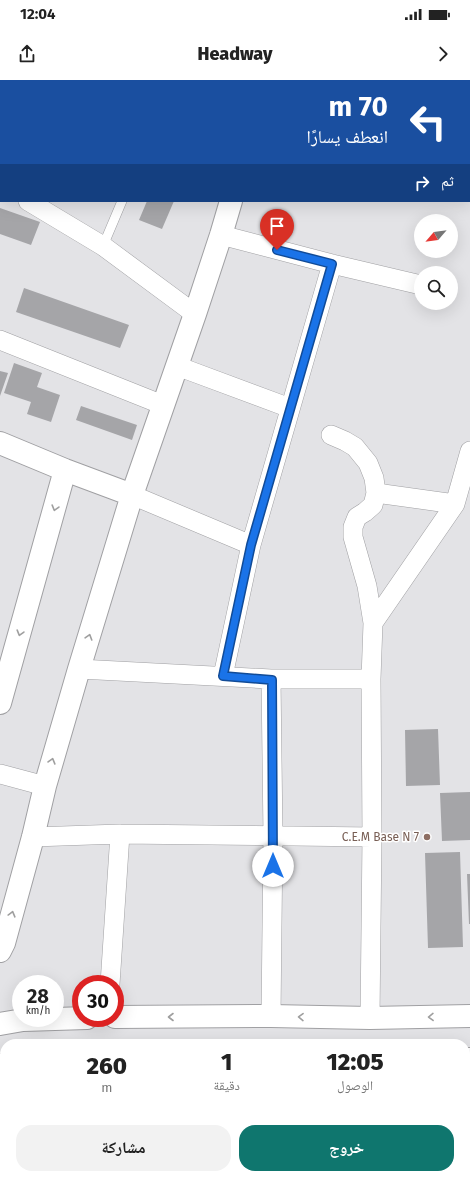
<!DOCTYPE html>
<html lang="ar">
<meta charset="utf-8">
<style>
:root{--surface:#fff;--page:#f2f2f2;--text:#222;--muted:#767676;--accent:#0f766e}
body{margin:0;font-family:"Fira Sans","Noto Naskh Arabic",sans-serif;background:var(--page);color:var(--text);direction:rtl;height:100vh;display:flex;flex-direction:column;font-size:15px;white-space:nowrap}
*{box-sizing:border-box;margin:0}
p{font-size:13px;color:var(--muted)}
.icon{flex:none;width:22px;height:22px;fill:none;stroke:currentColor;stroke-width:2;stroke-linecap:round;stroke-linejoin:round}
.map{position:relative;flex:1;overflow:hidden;direction:ltr}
.drawer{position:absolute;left:0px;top:959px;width:470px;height:140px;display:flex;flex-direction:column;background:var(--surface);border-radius:16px 16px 0 0;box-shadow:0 4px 16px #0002;direction:rtl}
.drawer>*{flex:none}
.guide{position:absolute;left:0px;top:0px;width:470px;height:122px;box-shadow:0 4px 16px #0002;direction:rtl;background:#1a4fa0;color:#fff;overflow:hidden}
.needle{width:26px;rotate:242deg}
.controls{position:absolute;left:414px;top:134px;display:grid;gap:8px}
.controls a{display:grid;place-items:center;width:44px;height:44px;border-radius:50%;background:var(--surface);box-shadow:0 4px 16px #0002;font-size:20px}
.speed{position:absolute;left:12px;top:895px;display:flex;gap:8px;font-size:20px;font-weight:700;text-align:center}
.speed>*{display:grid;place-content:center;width:52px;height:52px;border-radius:50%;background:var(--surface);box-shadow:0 4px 16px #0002;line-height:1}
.speed small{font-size:10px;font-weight:400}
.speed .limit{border:6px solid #d22;background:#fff;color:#111}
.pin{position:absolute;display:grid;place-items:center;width:34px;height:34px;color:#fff;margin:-41px -17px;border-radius:50% 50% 50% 0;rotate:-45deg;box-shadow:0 0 4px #0007}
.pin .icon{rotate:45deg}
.me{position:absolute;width:44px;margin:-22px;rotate:0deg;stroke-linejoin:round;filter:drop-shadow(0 0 3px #0008)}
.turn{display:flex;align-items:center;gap:14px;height:84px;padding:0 16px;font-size:18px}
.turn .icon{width:52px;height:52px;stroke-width:2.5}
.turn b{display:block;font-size:28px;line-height:34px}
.then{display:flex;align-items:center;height:38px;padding:0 16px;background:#0003;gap:8px;font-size:15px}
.eta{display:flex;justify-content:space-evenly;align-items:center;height:68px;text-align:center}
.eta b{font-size:24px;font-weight:800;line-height:28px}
.cta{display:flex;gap:8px;margin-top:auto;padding:8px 16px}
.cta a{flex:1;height:46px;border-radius:16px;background:var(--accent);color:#fff;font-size:16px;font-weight:800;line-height:46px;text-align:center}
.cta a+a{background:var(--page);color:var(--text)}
.status{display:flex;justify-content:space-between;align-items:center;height:28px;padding:0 20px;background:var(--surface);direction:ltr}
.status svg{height:11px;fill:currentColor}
header{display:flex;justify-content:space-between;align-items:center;height:52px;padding:0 16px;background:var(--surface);font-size:18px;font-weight:800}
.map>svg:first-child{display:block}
.building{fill:#a5a5a8}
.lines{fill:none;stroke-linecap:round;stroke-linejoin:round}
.lane-casing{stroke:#a0a0a3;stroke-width:10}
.street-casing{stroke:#a0a0a3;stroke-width:20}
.secondary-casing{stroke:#a0a0a3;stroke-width:24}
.lane{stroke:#fff;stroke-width:9}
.street{stroke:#fff;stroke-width:19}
.secondary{stroke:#fff;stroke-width:22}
.oneway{stroke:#9f9f9f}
.route-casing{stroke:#114b97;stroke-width:10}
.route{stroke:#1a73e8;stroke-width:7}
.education-dot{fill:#8d6e63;stroke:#fff;stroke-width:1.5}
.labels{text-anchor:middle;stroke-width:3;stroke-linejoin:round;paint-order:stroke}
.education-label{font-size:12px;fill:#785e54;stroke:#fff;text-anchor:end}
</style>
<div class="status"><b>12:04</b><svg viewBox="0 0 49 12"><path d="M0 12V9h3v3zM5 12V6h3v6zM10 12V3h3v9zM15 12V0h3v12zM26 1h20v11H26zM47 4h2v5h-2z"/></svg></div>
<header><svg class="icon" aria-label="forward" viewBox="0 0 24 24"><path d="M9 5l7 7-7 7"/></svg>Headway<svg class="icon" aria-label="share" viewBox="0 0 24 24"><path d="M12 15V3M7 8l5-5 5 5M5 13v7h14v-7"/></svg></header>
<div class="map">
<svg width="470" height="1099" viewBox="0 0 470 1099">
<rect width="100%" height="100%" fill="#e3e3e6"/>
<path class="building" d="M147 121H174L162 149 139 140Z
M0 128 40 142 31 165 0 154Z
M24 208 129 245 120 268 16 232Z
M14 283 42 293 37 307 60 315 51 342 27 334 31 322 4 313Z
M0 291 8 293 0 316Z
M81 326 137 345 132 360 76 340Z
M438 649 440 705 406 706 405 650Z
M470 712V760L442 761 440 713Z
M460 772 463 867 428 868 425 773Z
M467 794H470V844H469Z"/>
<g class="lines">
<defs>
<path id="lane" d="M103 166 122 121"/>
<path id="street" d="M178 0 181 1
M0 37H1
M469 84H470
M0 104 1 105
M28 121 103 166 195 234
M221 155 332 184 421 205
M0 260 163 325
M177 286 290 328
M331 355 345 361 355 367 368 383 374 398 376 413 373 425 365 432 357 437 353 447V457L367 506 373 543 371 599 372 757 370 938
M376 413 455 424
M132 415 251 465
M373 543 455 424 470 371
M79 589 271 599H371
M223 596 251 465 332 184
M0 694 45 706
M33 757 120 754 372 757
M110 904 120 754
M271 936 273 756 271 599
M0 1010H5
M87 1094V1099
M396 1094V1099
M240 1099V1094"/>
<path id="secondary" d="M267 1 268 0
M0 363 65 390 132 415
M0 623 65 390
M0 871 4 863 33 757 45 706 79 589 132 415 195 234 221 155 231 121
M115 937 271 936 370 938 470 936
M0 944 23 940 87 938
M465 979H470
M0 985H5"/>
</defs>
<use href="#lane" class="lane-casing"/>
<use href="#street" class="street-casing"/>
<use href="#secondary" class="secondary-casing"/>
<use href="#lane" class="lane"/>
<use href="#street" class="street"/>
<use href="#secondary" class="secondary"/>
</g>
<defs><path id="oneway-chevron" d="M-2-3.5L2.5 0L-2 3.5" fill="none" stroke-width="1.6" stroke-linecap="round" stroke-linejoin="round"/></defs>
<g class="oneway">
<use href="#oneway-chevron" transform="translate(55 428) rotate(106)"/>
<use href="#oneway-chevron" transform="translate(20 553) rotate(106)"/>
<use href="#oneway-chevron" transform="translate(89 557) rotate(-73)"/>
<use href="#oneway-chevron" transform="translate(52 681) rotate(-74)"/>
<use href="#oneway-chevron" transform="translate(12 834) rotate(-75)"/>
<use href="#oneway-chevron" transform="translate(171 937) rotate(180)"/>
<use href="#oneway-chevron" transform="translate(301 937) rotate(-179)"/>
<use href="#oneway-chevron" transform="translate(431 937) rotate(179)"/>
</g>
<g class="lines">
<defs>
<path id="route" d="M273 786 272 600 223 596 251 465 332 184 277 170"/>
</defs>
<use href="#route" class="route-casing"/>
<use href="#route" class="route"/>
</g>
<circle class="education-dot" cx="427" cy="757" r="4"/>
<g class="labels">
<g class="education-label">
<text x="419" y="761">C.E.M Base N 7</text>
</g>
</g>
</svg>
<div class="controls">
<a><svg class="needle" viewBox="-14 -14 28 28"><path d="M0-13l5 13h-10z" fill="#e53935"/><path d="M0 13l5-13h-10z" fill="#767676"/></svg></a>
<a><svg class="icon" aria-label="search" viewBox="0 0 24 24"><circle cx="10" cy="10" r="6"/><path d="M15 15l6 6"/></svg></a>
</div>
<div class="speed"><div>28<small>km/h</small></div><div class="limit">30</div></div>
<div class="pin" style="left:277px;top:170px;background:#d93025"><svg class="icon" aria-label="arrive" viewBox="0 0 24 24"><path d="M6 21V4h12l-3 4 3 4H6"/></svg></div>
<svg class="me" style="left:273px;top:786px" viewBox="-20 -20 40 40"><circle r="19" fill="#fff"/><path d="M0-13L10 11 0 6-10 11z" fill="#1a73e8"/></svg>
<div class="guide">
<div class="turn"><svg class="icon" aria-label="left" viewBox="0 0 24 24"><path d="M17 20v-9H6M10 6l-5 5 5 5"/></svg><div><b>70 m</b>انعطف يسارًا</div></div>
<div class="then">ثم<svg class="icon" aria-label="right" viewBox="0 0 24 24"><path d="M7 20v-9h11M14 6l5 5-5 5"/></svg></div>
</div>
<section class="drawer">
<div class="eta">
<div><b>12:05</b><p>الوصول</p></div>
<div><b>1</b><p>دقيقة</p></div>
<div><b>260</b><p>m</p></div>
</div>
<div class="cta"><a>خروج</a><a>مشاركة</a></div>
</section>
</div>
